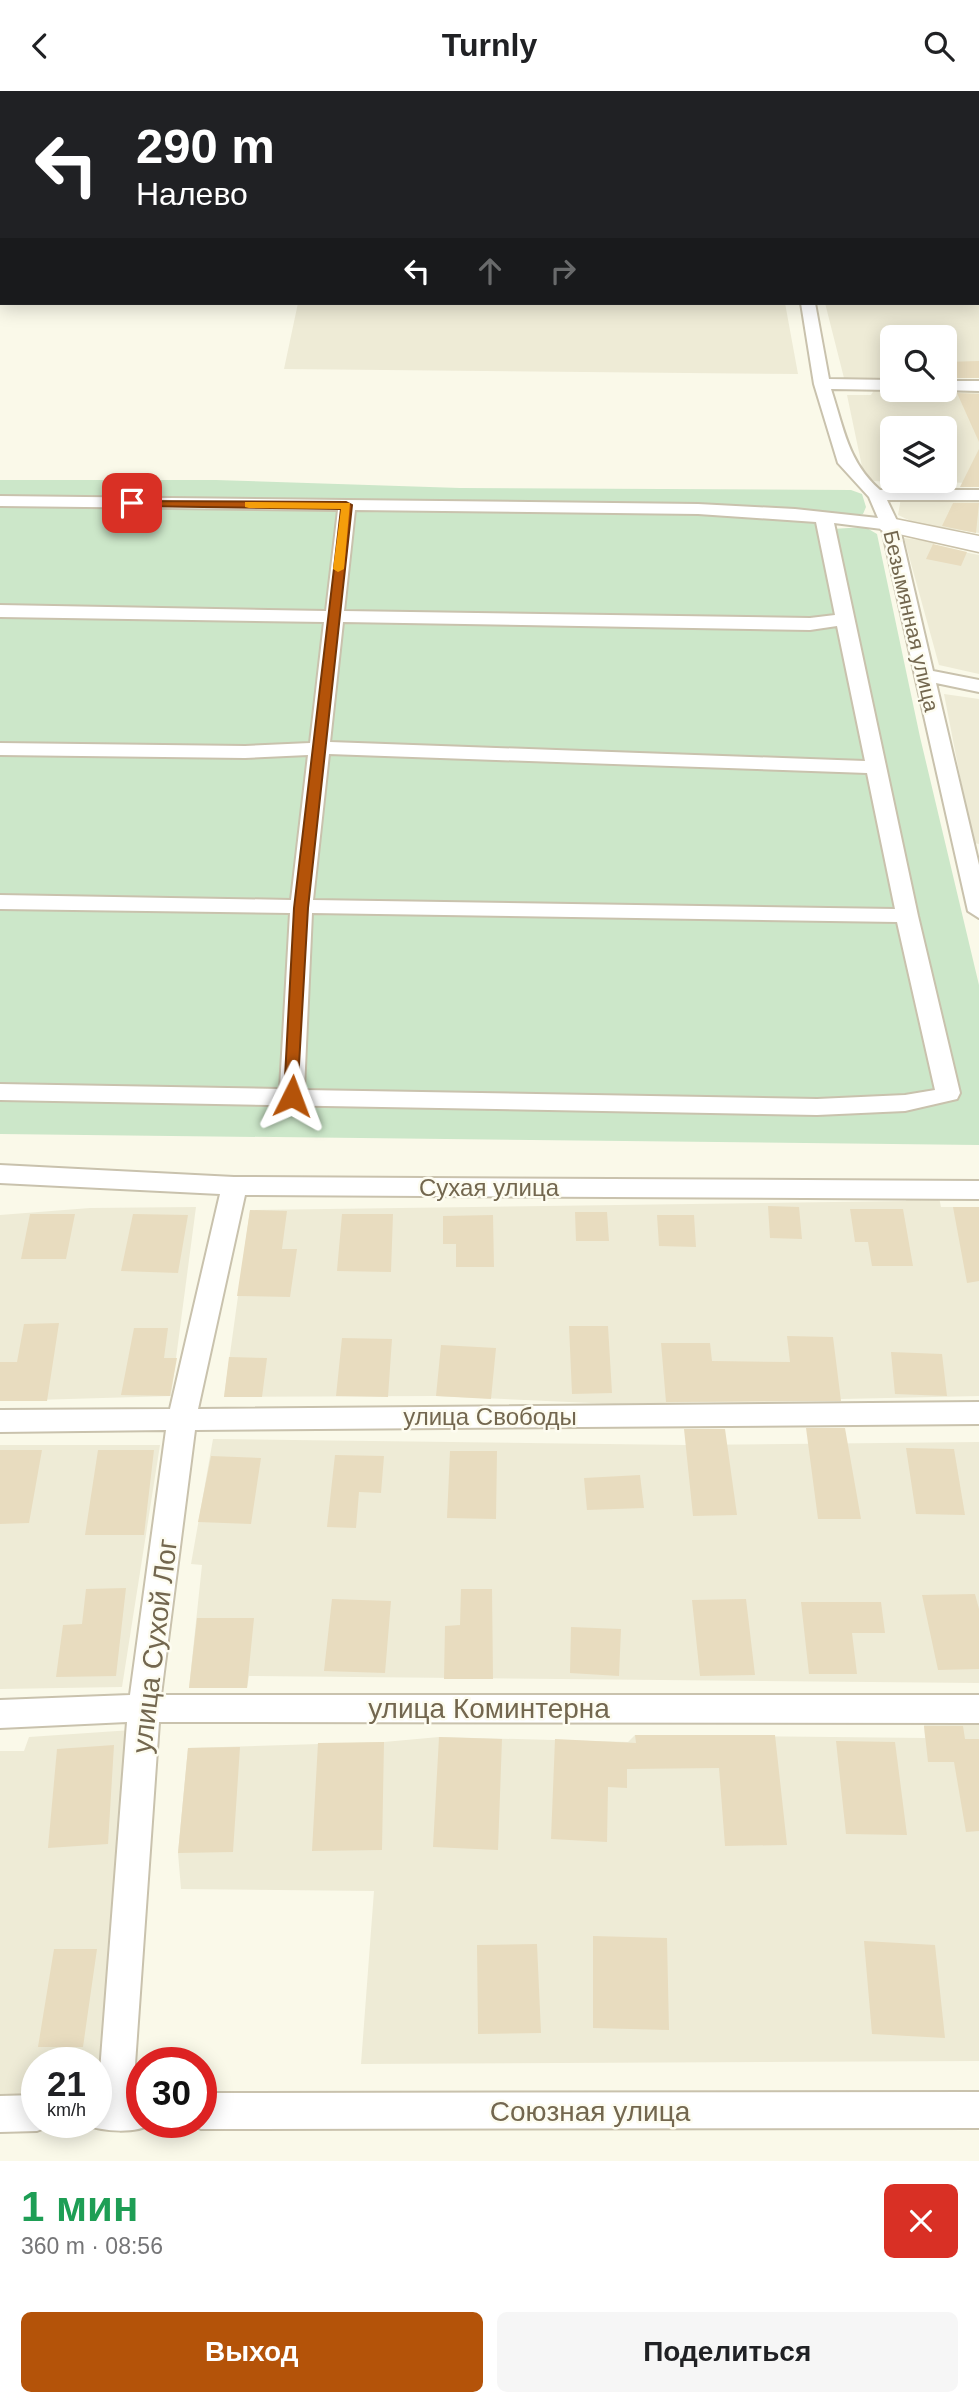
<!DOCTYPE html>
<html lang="ru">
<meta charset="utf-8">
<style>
:root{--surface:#fff;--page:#f6f6f6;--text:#202124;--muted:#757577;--accent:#b45309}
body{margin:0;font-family:Helvetica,sans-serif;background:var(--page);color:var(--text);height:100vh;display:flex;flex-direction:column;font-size:26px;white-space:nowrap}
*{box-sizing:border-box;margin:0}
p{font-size:23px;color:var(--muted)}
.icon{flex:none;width:38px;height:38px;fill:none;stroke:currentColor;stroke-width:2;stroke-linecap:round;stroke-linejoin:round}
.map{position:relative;height:2070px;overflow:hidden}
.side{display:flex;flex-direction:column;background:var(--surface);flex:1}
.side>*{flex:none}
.hud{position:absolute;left:0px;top:0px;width:980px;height:214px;box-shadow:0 4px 18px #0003;background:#202124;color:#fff;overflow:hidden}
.fabs{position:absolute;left:880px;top:234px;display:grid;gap:14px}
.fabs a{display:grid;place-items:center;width:77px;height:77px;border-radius:10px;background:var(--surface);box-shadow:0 4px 18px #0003;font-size:35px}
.speed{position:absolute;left:21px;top:1956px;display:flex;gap:14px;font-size:35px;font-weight:700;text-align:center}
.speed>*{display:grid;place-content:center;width:91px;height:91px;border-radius:50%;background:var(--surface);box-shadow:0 4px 18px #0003;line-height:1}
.speed small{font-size:18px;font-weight:400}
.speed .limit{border:10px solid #d22;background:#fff;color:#111}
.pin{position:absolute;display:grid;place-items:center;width:60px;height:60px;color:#fff;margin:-30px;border-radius:14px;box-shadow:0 4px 10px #0006}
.me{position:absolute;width:77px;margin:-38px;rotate:3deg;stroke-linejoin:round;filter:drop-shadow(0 0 5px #0008)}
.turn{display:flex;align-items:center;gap:24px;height:147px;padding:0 21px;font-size:32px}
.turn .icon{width:91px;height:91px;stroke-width:2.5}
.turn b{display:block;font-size:49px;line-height:60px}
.lanes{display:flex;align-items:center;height:66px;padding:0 21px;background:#0003;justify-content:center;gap:35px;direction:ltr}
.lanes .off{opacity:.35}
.round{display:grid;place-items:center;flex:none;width:74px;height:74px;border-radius:10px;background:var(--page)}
.overview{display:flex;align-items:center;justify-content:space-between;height:119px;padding:0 21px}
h1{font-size:42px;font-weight:600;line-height:52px;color:#1e9e55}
.primary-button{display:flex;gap:14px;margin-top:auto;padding:14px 21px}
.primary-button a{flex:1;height:80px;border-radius:10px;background:var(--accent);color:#fff;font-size:28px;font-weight:600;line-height:80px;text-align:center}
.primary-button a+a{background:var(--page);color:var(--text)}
header{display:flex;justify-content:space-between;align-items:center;height:91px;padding:0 21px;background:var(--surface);font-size:32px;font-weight:600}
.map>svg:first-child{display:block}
.residential{fill:#eeebd6;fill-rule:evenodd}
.green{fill:#cce7c9}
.building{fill:#e8dcbf}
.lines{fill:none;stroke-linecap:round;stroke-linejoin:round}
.lane-casing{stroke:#c9c2ad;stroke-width:4}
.street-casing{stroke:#c9c2ad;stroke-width:4}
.secondary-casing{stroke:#cac1a9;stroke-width:3}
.lane{fill:#fff;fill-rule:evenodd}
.street{fill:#fff;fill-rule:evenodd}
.secondary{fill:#fff;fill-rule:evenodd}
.route{fill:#b45309;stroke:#753606;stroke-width:2}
.slow{fill:#f59e0b}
.labels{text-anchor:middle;stroke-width:5;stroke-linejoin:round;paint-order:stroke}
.far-street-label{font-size:21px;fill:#73674f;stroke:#fdfcf0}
.street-label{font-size:24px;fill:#73674f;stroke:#fdfcf0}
.near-street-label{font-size:28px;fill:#73674f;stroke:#fdfcf0}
</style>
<header><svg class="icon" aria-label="back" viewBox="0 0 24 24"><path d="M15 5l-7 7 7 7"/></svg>Turnly<svg class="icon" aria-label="search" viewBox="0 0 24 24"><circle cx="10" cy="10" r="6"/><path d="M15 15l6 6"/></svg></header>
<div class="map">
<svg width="979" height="2070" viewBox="0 0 979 2070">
<rect width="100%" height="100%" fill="#faf9e9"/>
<path class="residential" d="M979 209V284L945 285V247H892V287H844L825 212H978Z
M298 212H785L798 283 284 278Z
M874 299H979V392L865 390 847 304H871ZM892 338H945V390H892Z
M901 407 979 409V442L917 433 898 424Z
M904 447 935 451 933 455 979 464V583L939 574Z
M944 603 979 608V753L973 752Z
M905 1106H939L941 1116H979V1305L613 1313 436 1305 224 1306 250 1119 906 1110Z
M196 1116 171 1305 0 1310V1124L90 1117Z
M213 1348 685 1354 979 1351V1592L249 1585 247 1597H189L202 1474 191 1473Z
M0 1354H160L122 1596 0 1598Z
M924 1633H979V1970L361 1973 374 1800 181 1798 178 1762 188 1657 384 1651 439 1646 628 1651 635 1644 925 1647Z
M132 1639 97 2000 96 1972H37V2002L0 2004V1660H24L29 1646Z"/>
<path class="green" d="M0 389H216L460 397 851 399 862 403 866 416 863 423H836L832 438 865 436 877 443 920 646 979 894V1054L0 1043Z"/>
<path class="building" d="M979 270V287H951L945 274V271Z
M957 302 979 303V351Z
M979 358V396H960Z
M953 412H979L976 442 942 435Z
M933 453 967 461 961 475 926 468Z
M768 1115 799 1116 802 1148 770 1147Z
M953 1116H979V1190L967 1192Z
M850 1118H903L913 1175H872L868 1151H855Z
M250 1119 287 1120 282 1158H297L290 1206 237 1205Z
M575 1121H607L609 1150H576Z
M30 1123H75L66 1168H21Z
M133 1123 188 1124 178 1182 121 1180Z
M342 1123H393L391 1181 337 1180Z
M493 1124 494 1176H456V1153H443V1125Z
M657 1124H694L696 1156 659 1155Z
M59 1232 47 1310H0V1271H17L24 1233Z
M569 1235H608L612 1302 572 1303Z
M134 1237H168L164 1267H177L170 1305 121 1304Z
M787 1245 833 1246 841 1310 666 1311 661 1252H710L712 1270 790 1271Z
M342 1247 392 1248 388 1306 336 1305Z
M441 1254 496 1257 491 1308 436 1305Z
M891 1261 942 1263 947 1305 895 1303Z
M229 1266 267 1267 262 1306H224Z
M806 1337H845L861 1428H818Z
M684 1338H725L737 1424 693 1425Z
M906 1357 954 1358 965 1424 916 1423Z
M0 1359H42L29 1432 0 1433Z
M98 1359H154L144 1444H85Z
M450 1360H497L496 1428 447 1427Z
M335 1364 384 1365 381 1402 359 1401 356 1437 327 1436Z
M211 1365 261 1367 251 1433 198 1431Z
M640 1384 644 1417 587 1419 584 1387Z
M126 1497 116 1585 56 1586 63 1534 82 1533 86 1498Z
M461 1498H492L493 1588H444L445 1535 460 1534Z
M975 1503 979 1518V1578L938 1579 922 1504Z
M332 1508 391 1510 385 1582 324 1580Z
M746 1508 755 1584 700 1585 692 1509Z
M801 1511H881L885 1542H852L857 1583H809Z
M197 1527H254L247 1597H189Z
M571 1536 621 1538 619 1585 570 1582Z
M924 1635H963L965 1648H979V1740L966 1741 954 1671H928Z
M635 1644H775L787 1754 725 1755 719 1677 627 1678V1697L608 1696 607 1751 551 1748 555 1648 636 1652Z
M439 1646 502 1648 498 1759 433 1756Z
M836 1650 895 1651 907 1744 846 1743Z
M384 1651 382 1759 312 1760 318 1652Z
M114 1654 108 1753 48 1757 57 1658Z
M240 1656 233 1761 178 1762 188 1657Z
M593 1845 667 1847 669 1939 593 1937Z
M864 1850 935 1854 945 1947 872 1943Z
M537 1853 541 1942 478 1943 477 1854Z
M54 1858H97L83 1956H38Z"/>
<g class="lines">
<defs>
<path id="lane" d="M457 0H463L464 2H458Z
M0 38H2V42H0Z"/>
<path id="street" d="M305 0H317L304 2Z
M767 0H779V2H767Z
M978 50H979V58H978Z
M978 119H979V127H978Z
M978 200H979V208H978Z
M801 212H815L829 288 892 289V299L831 298C844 338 848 371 880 399H979V409H887L899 434 933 580 979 589V601L936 592 979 774V827L968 820 882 438 834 432 918 825 960 1002 957 1008 905 1020 817 1024 0 1009V993L280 998 290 822 0 818V804L291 809 308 664 245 667 0 664V652L245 655 310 652 324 531 0 526V514L326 520 338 419 0 415V405L698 413 795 418 878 427 869 406 838 372 814 293ZM355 419 698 423 816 431 835 524 810 527 344 520ZM343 531 810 539 837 535 865 670 330 651ZM329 663 867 682 895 818 313 809ZM312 822 897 831 935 999 905 1004 817 1008 304 999Z
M945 290H979V300L943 299Z
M0 1074 234 1086 979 1090V1108L245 1104 198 1318 979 1311V1333L195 1339 161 1604H979V1632L159 1631 133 2002H142V2032H155C136 2043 103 2041 83 2033L96 2032 127 1631 0 1637V1609L130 1604 166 1339 0 1341V1319L170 1318 220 1103 0 1092Z
M979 2001V2037L201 2038 188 2032H201V2002Z
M37 2004V2032H51L50 2035 37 2040 0 2041V2005Z"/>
<path id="secondary" d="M890 427 979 445V461L881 439 878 434 881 429Z"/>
</defs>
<use href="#lane" class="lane-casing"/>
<use href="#street" class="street-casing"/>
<use href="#secondary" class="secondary-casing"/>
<use href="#lane" class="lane"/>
<use href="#street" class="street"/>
<use href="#secondary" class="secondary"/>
</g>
<path class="route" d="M128 410 346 411 352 414 308 817 297 1009H286L284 1005 294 817 341 418 132 415 126 412Z"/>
<path class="slow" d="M245 411 350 412 344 478 338 481 333 478 341 418 249 417 245 416Z"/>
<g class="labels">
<g class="far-street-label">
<text transform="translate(911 530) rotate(77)" y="7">Безымянная улица</text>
</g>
<g class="street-label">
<text x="489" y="1105">Сухая улица</text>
<text x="490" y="1334">улица Свободы</text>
</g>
<g class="near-street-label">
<text transform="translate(154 1555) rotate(-83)" y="10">улица Сухой Лог</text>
<text x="489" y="1627">улица Коминтерна</text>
<text x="590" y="2030">Союзная улица</text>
</g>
</g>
</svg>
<div class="fabs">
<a><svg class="icon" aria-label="search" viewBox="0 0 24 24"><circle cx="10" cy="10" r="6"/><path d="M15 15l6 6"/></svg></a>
<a><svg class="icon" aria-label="layers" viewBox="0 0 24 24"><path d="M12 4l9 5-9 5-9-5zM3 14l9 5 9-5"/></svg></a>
</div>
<div class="speed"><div>21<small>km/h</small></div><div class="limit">30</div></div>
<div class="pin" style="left:132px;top:412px;background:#d93025"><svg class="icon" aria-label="arrive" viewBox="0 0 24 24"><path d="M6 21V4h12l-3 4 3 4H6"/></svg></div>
<svg class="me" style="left:292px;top:1005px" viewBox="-20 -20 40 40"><path d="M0-17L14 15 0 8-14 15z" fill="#b45309" stroke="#fff" stroke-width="4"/></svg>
<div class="hud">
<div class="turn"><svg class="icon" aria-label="left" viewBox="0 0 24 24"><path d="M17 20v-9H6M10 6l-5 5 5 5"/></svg><div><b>290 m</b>Налево</div></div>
<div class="lanes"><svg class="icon" aria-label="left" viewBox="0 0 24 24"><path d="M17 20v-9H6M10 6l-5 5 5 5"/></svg><svg class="icon off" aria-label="ahead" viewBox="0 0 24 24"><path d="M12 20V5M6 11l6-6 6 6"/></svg><svg class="icon off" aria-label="right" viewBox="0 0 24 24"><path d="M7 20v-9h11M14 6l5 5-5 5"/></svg></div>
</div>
</div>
<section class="side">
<div class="overview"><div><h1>1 мин</h1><p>360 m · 08:56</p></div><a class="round" style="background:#d93025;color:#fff"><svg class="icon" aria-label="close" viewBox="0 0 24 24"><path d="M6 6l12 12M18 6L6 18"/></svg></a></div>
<div class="primary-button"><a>Выход</a><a>Поделиться</a></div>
</section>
